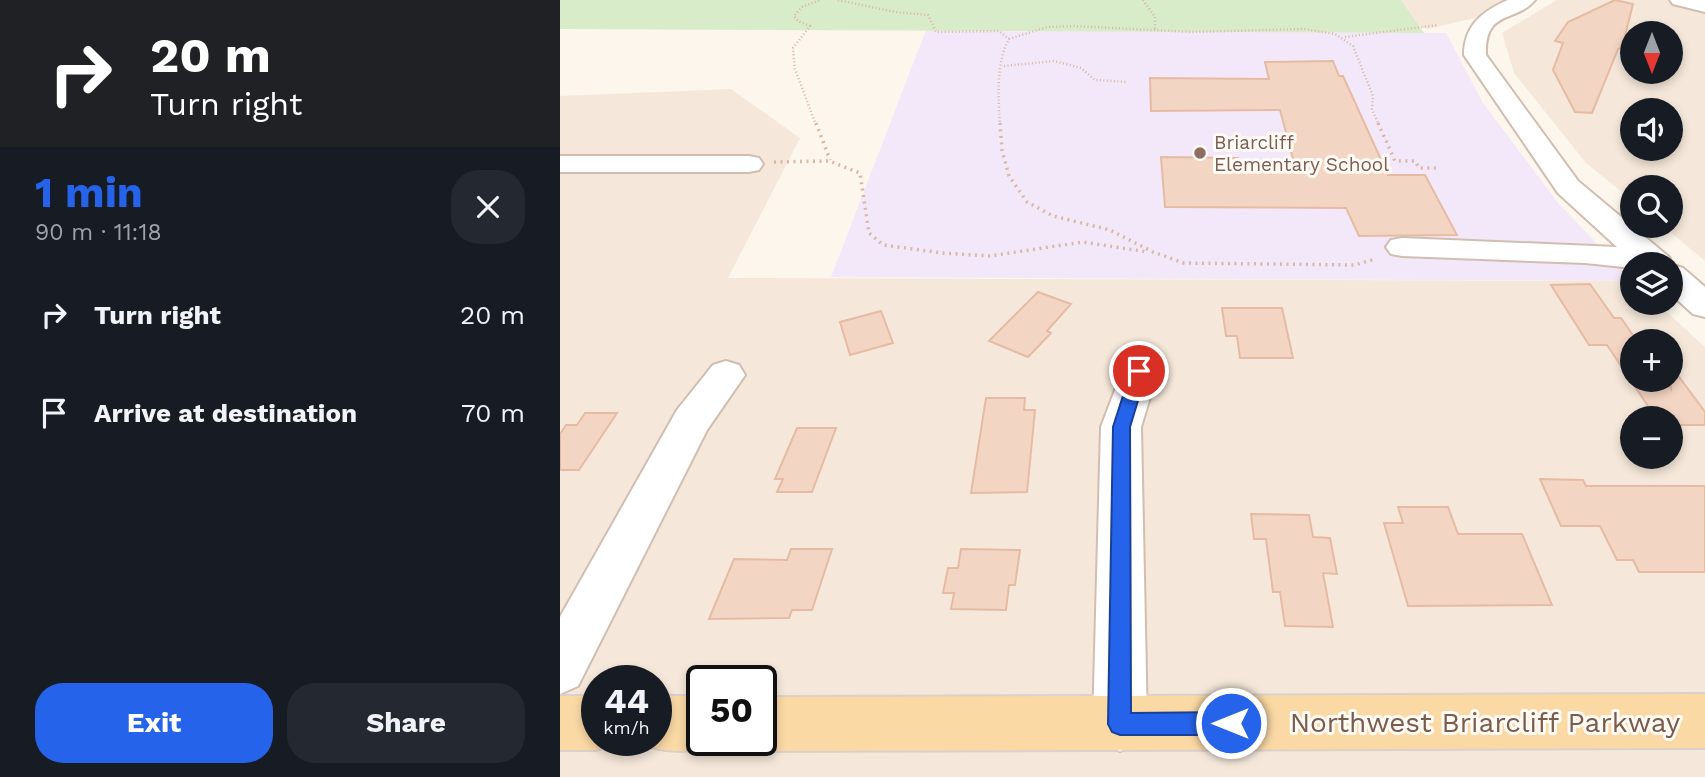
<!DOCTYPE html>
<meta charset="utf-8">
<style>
:root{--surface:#171b24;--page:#242831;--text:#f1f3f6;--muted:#9ea1a6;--accent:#2563eb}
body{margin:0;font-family:"Work Sans",sans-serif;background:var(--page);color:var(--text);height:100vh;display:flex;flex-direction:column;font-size:26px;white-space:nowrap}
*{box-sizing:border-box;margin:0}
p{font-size:23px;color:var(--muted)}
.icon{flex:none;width:38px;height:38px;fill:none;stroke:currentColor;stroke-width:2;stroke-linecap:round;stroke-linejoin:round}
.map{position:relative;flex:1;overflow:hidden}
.sheet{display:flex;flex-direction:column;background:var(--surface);width:560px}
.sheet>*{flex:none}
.guide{background:#202124;color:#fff;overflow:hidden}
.needle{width:46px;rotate:180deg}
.controls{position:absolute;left:1060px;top:21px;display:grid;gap:14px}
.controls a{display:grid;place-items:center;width:63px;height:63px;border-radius:50%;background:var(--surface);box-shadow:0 4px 10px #0003;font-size:35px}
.speed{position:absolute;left:21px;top:665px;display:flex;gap:14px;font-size:35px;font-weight:700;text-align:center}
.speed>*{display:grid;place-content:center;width:91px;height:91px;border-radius:50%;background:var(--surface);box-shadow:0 4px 10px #0003;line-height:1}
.speed small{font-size:18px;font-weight:400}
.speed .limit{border:4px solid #111;border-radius:10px;background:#fff;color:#111}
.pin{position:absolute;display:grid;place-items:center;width:60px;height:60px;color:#fff;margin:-30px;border:4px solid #fff;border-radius:50%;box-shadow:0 2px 7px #0007}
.me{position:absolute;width:77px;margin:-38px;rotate:270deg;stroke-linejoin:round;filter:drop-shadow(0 0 5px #0008)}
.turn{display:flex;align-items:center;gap:24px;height:147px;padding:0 35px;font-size:32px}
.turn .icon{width:91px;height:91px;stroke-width:2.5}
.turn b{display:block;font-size:49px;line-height:60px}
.round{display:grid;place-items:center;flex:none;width:74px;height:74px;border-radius:28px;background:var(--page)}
.overview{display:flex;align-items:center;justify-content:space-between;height:119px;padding:0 35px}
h1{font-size:42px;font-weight:700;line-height:52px;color:var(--accent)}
.cta{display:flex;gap:14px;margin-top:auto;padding:14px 35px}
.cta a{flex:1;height:80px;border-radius:28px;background:var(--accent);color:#fff;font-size:28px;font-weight:700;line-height:80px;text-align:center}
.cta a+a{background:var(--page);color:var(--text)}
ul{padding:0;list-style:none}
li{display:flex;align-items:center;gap:21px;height:98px;padding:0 35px}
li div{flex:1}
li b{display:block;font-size:26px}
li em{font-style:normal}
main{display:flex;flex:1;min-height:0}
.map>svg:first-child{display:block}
.residential{fill:#f5e8da;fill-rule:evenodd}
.education{fill:#f3e8fa}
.green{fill:#d8ecc9}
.building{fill:#f3d5c3;stroke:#e6bba3;stroke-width:2}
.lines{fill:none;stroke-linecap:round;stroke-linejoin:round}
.minor-casing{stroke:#d1beb0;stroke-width:4}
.major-casing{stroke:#dad1cd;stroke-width:4}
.path-far1{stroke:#d9b8a5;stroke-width:2.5;stroke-dasharray:1 2.5;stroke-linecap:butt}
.path{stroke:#d9b8a5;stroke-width:3.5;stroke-dasharray:2 4.5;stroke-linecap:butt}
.minor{fill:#fff;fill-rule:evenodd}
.major{fill:#fbd9a5;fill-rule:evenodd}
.route{fill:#2563eb;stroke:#184099;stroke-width:2}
.education-dot{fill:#8d6e63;stroke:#fffaf3;stroke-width:2.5}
.labels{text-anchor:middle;stroke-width:6;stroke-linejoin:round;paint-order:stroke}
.far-education-label{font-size:19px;fill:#785e54;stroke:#fffaf3;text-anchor:start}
.near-street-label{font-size:28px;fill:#7a5c4d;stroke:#fffaf3}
</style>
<main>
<section class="sheet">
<div class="guide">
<div class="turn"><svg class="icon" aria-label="right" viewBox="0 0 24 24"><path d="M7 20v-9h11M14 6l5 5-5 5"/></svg><div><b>20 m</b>Turn right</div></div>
</div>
<div class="overview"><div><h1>1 min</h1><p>90 m · 11:18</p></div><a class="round"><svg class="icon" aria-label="close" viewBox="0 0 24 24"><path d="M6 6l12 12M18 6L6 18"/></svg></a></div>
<ul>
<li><svg class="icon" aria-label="right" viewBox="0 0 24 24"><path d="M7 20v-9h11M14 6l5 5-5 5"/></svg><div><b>Turn right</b></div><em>20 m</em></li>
<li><svg class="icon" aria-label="arrive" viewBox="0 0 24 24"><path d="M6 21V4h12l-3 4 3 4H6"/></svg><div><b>Arrive at destination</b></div><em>70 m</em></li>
</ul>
<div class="cta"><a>Exit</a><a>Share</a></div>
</section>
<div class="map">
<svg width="1145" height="777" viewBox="0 0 1145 777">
<rect width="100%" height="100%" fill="#fdf6ec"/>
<path class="residential" d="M841 0H959L923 16 868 29 858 25Z
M997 0H1145V261L1103 226H1111V187H1073V201L1026 163 954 73 942 33ZM1073 33H1111V72H1073ZM1073 110H1111V149H1073Z
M171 89 240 138 168 278 1073 281V303H1097L1145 347V777H0V96ZM1073 341H1111V380H1073ZM1073 418H1111V457H1073ZM37 681H96V740H37ZM142 681H201V740H142Z"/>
<path class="education" d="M366 30 886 33 923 103 999 204 1073 281 271 277Z"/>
<path class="green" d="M0 0H841L864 33 0 29Z"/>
<path class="building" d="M1055 0 1073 4 1062 48 1058 49 1032 113 1015 112 993 70 1003 43 995 41 1008 22Z
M773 61 779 76H783L828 175H865L897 235 799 236 786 208 605 207 601 157 678 158 683 170H736L720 110 591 111 590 78 709 79 705 62Z
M1030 284 1054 318H1061L1077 341H1073V380H1105L1111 389V366L1145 412V425H1111V418H1096L1047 345H1029L991 285Z
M478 292 511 304 487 331 491 333 468 357 429 341Z
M662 308H722L733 358H680L677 336H666Z
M321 311 333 343 290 355 280 322Z
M426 398H465L464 410H475L467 492 411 493Z
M25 413H57L19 470H0V434L6 425H17Z
M237 428H276L252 492H217L223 479H215Z
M980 479 1023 480 1026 486H1145V572H1079L1073 560H1057L1040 526H1001Z
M838 507H888L898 534H962L992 605 848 606 824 523H843Z
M691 514 749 515 753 537 770 538 777 574 763 573 773 627 725 626 720 592H713L706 539H694Z
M231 549H272L252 610H232L229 618 149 619 174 559 227 560Z
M401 549 460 550 455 585H449L446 610 391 609 394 593H383L388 568H398Z"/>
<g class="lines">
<defs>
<path id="minor" d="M948 0H975C956 23 924 9 926 55L1018 181 1109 257 1113 265 1123 268 1145 287V317L1133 314 1111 294V264H1073V268L1025 263 842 256 831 254 826 247 831 240 842 238 1057 247 998 193 904 55C904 25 923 11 948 0Z
M1110 0H1145V12L1113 4Z
M0 156H189L199 158 203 164 199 170 189 172H0Z
M579 358 592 361 598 371 581 427 587 724 579 743 560 751 541 743 533 724 541 427 566 361Z
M166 361 179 365 185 375 147 430 18 686 0 694V617L117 410 153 365Z"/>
<path id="major" d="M1145 694V748L201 751 182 743 180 740H201V697Z
M0 696H37V740H57L56 742 37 750H0Z
M96 696H142V740H162L161 742C134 754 104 754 77 742L76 740H96Z"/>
</defs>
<use href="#minor" class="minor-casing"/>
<use href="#major" class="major-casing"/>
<path class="path-far1" d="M278 0 335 12 368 15 376 32 439 31 449 39
M583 0 595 17V30
M785 37 877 25
M444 66 494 61 521 68 535 80 567 82
M256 125 235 69 233 48 250 26 238 21 234 16 242 7 260 0
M440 125C438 99 436 62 449 39L487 27 514 26 631 32 744 29 775 34 793 46 813 96 812 109 819 125"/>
<path class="path" d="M256 123 270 160
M440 123 442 150 449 176 467 202 493 216 550 230 593 252 624 263 795 265 815 259
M818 123 835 161H855L859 168H877
M214 162 269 161 300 173 309 233 323 245 382 253 430 256 523 242 588 252"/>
<use href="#minor" class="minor"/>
<use href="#major" class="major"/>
</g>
<path class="route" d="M579 366 587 371 570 427 571 713 671 712 679 715 682 723 679 731 671 735H560L552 732 548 724 553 427 571 371Z"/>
<circle class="education-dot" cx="640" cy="153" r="7"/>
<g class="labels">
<g class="far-education-label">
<text x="654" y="149">Briarcliff<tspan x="654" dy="22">Elementary School</tspan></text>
</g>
<g class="near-street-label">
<text x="925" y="732">Northwest Briarcliff Parkway</text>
</g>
</g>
</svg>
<div class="controls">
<a><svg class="needle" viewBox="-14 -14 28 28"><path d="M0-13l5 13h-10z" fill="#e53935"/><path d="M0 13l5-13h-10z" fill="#9ea1a6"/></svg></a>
<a><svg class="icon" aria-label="sound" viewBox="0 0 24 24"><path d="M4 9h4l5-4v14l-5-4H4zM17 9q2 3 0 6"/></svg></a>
<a><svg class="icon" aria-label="search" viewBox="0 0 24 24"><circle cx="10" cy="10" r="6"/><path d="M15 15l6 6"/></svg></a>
<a><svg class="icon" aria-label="layers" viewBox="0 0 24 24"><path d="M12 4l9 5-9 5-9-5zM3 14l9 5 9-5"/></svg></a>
<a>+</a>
<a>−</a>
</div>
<div class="speed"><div>44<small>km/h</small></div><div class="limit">50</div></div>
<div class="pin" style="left:579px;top:371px;background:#d93025"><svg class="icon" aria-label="arrive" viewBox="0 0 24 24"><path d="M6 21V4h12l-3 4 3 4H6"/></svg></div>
<svg class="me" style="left:671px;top:723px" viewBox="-20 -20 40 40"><circle r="17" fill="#2563eb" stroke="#fff" stroke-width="3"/><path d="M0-11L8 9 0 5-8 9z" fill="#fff"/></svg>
</div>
</main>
